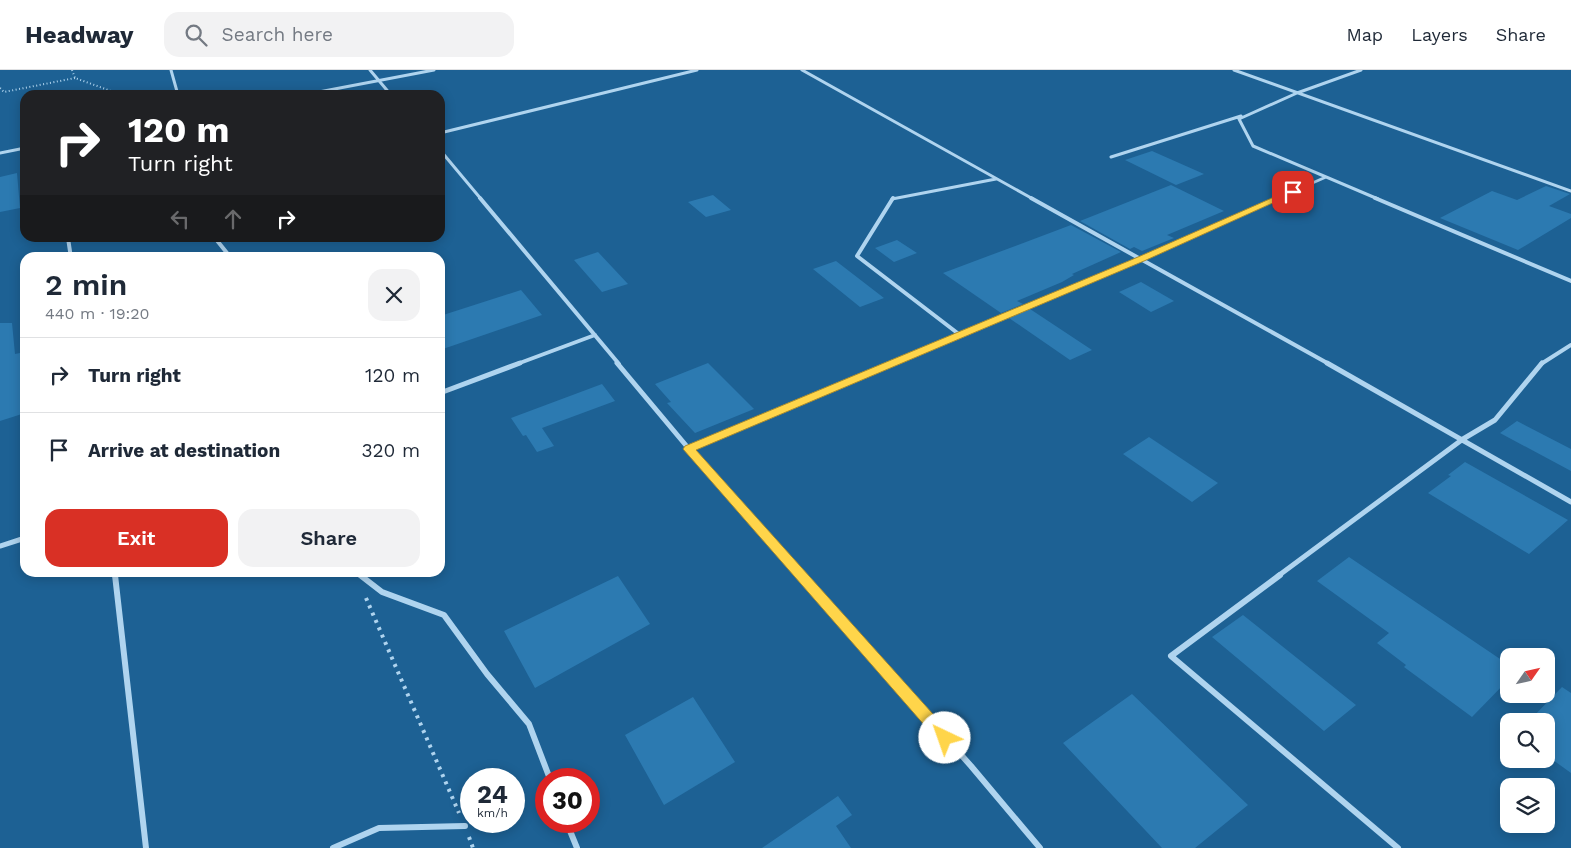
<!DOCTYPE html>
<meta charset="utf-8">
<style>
:root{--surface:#fff;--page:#f2f2f3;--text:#1f2937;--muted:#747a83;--line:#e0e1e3;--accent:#d93025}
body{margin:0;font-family:"Work Sans",sans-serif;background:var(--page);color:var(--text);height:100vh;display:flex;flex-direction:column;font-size:19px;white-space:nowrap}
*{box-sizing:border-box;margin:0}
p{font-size:16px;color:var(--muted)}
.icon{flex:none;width:28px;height:28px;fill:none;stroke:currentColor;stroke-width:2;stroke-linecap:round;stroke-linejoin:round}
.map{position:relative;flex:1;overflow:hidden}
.side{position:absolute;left:20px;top:182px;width:425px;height:325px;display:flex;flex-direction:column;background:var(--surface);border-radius:15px;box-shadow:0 2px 12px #0003}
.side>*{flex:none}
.hud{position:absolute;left:20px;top:20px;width:425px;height:152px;border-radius:15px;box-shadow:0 2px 12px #0003;background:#202124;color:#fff;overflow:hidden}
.needle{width:32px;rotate:56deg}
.tools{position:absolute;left:1500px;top:578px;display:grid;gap:10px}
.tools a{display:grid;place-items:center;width:55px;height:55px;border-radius:10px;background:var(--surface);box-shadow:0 2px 12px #0003;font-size:25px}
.speed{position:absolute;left:460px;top:698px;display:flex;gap:10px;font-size:25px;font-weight:700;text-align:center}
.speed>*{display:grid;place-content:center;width:65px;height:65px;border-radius:50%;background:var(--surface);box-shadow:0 2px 12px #0003;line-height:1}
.speed small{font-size:12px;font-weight:400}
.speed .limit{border:8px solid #d22;background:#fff;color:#111}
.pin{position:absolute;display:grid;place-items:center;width:42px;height:42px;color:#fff;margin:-21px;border-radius:10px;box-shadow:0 2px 8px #0006}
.me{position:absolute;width:55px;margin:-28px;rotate:318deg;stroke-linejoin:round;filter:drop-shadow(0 0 4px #0008)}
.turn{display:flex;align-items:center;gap:18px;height:105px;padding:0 25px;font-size:22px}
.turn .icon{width:65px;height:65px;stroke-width:2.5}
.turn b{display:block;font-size:35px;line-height:42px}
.lanes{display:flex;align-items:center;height:48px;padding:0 25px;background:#0003;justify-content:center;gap:25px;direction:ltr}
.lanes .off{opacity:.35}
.round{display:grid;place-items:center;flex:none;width:52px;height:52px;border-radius:15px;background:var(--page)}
.headline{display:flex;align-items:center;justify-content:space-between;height:85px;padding:0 25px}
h1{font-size:30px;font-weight:600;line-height:38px}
.action{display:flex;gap:10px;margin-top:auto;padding:10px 25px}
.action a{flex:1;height:58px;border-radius:15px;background:var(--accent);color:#fff;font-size:20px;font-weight:600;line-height:58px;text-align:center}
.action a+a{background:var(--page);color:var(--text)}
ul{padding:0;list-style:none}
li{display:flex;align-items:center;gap:15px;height:75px;padding:0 25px;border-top:1px solid var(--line)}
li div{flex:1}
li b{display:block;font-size:19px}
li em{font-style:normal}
header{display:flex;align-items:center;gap:30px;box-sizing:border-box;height:70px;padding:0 25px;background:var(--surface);border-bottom:1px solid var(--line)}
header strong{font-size:24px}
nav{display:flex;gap:28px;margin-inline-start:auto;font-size:18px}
.search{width:350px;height:45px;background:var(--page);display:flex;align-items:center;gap:12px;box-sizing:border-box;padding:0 18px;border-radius:15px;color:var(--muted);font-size:19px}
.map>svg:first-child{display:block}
.building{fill:#2c7ab1}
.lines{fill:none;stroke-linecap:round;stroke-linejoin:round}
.path-far1{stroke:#afd4ef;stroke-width:2;stroke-dasharray:1 2.5;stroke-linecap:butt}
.path{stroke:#afd4ef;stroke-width:4;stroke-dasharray:3 5;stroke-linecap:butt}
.street-far3{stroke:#afd4ef;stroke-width:3}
.street-far2{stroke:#afd4ef;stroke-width:4}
.street-far1{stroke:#afd4ef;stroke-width:5}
.street{stroke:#afd4ef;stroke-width:6}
.route{fill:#ffd54a;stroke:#a68a30}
</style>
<header>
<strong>Headway</strong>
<div class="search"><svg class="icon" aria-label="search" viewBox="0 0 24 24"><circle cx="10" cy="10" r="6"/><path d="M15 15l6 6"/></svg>Search here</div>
<nav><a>Map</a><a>Layers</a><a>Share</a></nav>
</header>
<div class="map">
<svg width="1571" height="778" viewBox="0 0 1571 778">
<rect width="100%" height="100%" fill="#1d6194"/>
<path class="building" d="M1152 81 1204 104 1176 115 1125 90Z
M17 103 20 138 0 142V107Z
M1171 115 1224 141 1167 165 1174 168 1142 181 1134 177 1130 179 1080 151Z
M1546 116 1570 124 1549 136 1571 144V148L1518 180 1440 148 1492 121 1517 130Z
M713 125 731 140 706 147 688 132Z
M1071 155 1121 182 1072 204 1074 205 1062 212 1017 231 1023 234 1001 243 943 203Z
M897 170 917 183 894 192 875 178Z
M598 182 628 214 602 222 574 190Z
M836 191 884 228 860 237 813 199Z
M1141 212 1174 231 1151 242 1119 222Z
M521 220 542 245 440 280V246Z
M1030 239 1092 280 1070 290 1009 248Z
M0 253H12L15 284 25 282V343L0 351Z
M708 293 754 339 695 363 667 333 671 332 655 314Z
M602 314 615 331 542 358 554 376 537 382 526 365 523 366 511 348Z
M1517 351 1571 379V401L1500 363Z
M1149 367 1218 413 1192 432 1123 384Z
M1465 392 1568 450 1529 484 1428 423 1451 406 1448 405Z
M1349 487 1509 595V609L1472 647 1404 597 1406 595 1377 573 1389 563 1317 511Z
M618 506 650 554 535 618 504 561Z
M1243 545 1356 635 1324 661 1212 567Z
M1562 617 1571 623V703L1546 685V651H1529Z
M1132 624 1248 735 1195 778H1162L1063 673Z
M693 627 735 692 664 735 625 665Z
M838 726 852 745 836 756 851 778H762Z"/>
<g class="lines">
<path class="path-far1" d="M72 0 75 8 122 25
M0 18 4 22 75 8"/>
<path class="path" d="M366 528 459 743
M469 767 473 778"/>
<path class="street-far3" d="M171 0 178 25
M370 0 391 25
M802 0 1033 129
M1234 0 1571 121
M1361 0 1297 23 1239 49 1253 76 1378 129
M303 25 434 0
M440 63 697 0
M440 80 481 129
M0 83 25 78
M1111 87 1241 46
M892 129 996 109
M1276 129 1326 107"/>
<path class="street-far2" d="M480 128 619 294
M893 128 857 186 960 265
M1031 128 1329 294
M1375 128 1571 211
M68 168 71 188
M215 168 231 188
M517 294 595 265
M890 294 1141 189 1279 128
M1541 294 1571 275"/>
<path class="street-far1" d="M617 293 689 379 802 506
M1327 293 1571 432
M440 323 520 293
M689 379 893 293
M0 476 25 468
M115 502V506
M356 502 362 506
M1278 506 1463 369 1495 350 1542 293"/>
<path class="street" d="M115 505 146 778
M360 505 382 522 444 545 487 604 529 654 550 709
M801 505 971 696 1040 778
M1280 505 1171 586 1398 778
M566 751 577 778
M333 778 379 758 465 756"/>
</g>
<path class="route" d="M1290 120 1297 122 1144 191 696 380 950 663 953 668 950 673 945 675 940 673 683 379 685 376 1138 187Z"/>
</svg>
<div class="tools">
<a><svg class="needle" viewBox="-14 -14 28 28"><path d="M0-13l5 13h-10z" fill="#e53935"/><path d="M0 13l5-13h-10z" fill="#747a83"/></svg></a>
<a><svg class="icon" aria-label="search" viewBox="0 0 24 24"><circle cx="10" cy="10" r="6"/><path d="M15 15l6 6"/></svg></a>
<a><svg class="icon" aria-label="layers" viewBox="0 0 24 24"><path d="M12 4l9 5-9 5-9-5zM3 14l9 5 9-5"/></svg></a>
</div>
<div class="speed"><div>24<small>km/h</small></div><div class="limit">30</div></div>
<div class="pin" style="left:1293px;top:122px;background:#d93025"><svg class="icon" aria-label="arrive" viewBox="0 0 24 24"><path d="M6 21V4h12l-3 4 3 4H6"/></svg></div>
<svg class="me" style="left:945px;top:668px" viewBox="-20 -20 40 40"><circle r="19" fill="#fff"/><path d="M0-13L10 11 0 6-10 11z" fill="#ffd54a"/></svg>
<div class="hud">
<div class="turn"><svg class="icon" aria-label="right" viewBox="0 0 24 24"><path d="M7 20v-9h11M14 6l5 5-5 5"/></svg><div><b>120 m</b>Turn right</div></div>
<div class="lanes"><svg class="icon off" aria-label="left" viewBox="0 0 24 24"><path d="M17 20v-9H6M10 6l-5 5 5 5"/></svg><svg class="icon off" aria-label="ahead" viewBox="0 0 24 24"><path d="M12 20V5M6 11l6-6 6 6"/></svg><svg class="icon" aria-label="right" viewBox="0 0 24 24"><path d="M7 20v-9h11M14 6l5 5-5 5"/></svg></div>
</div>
<section class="side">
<div class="headline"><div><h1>2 min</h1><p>440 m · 19:20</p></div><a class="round"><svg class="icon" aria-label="close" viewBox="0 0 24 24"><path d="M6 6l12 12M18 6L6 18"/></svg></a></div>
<ul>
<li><svg class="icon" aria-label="right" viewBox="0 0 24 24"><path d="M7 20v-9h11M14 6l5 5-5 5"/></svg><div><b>Turn right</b></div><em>120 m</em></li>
<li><svg class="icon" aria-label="arrive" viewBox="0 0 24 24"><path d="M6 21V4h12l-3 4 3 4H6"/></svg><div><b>Arrive at destination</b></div><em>320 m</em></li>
</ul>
<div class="action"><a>Exit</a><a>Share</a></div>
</section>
</div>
